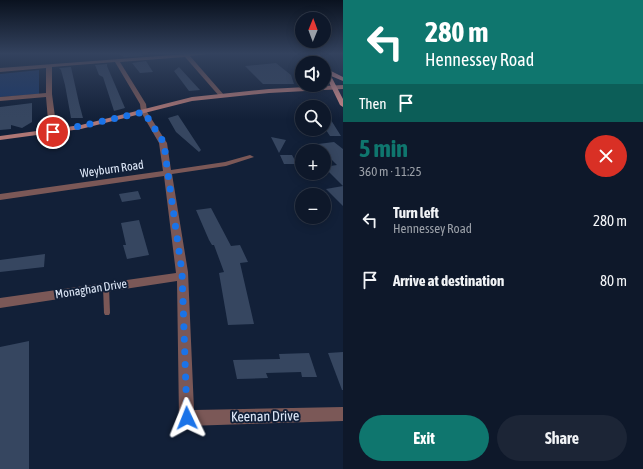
<!DOCTYPE html>
<meta charset="utf-8">
<style>
:root{--surface:#0e182a;--page:#1c2536;--text:#f1f3f6;--muted:#9ba0a8;--line:#2e3747;--accent:#0f766e}
body{margin:0;font-family:"Asap Condensed",sans-serif;background:var(--page);color:var(--text);height:100vh;display:flex;flex-direction:column;font-size:15px;white-space:nowrap}
*{box-sizing:border-box;margin:0}
p{font-size:13px;color:var(--muted)}
.icon{flex:none;width:22px;height:22px;fill:none;stroke:currentColor;stroke-width:2;stroke-linecap:round;stroke-linejoin:round}
.map{position:relative;flex:1;overflow:hidden}
.drawer{display:flex;flex-direction:column;background:var(--surface);width:300px}
.drawer>*{flex:none}
.top-card{background:#0f766e;color:#fff;overflow:hidden}
.needle{width:26px;rotate:1deg}
.buttons{position:absolute;left:295px;top:12px;display:grid;gap:8px}
.buttons a{display:grid;place-items:center;width:36px;height:36px;border-radius:50%;background:var(--surface);box-shadow:0 2px 10px #0003,0 0 0 1px var(--line);font-size:20px}
.pin{position:absolute;display:grid;place-items:center;width:34px;height:34px;color:#fff;margin:-17px;border:2px solid #fff;border-radius:50%;box-shadow:0 1px 4px #0007}
.me{position:absolute;width:44px;margin:-22px;rotate:358deg;stroke-linejoin:round;filter:drop-shadow(0 0 3px #0008)}
.turn{display:flex;align-items:center;gap:14px;height:84px;padding:0 16px;font-size:18px}
.turn .icon{width:52px;height:52px;stroke-width:2.5}
.turn b{display:block;font-size:28px;line-height:34px}
.then{display:flex;align-items:center;height:38px;padding:0 16px;background:#0003;gap:8px;font-size:15px}
.round{display:grid;place-items:center;flex:none;width:42px;height:42px;border-radius:21px;background:var(--page)}
.headline{display:flex;align-items:center;justify-content:space-between;height:68px;padding:0 16px}
h1{font-size:24px;font-weight:700;line-height:30px;color:var(--accent)}
.primary-button{display:flex;gap:8px;margin-top:auto;padding:8px 16px}
.primary-button a{flex:1;height:46px;border-radius:24px;background:var(--accent);color:#fff;font-size:16px;font-weight:700;line-height:46px;text-align:center}
.primary-button a+a{background:var(--page);color:var(--text)}
ul{padding:0;list-style:none}
li{display:flex;align-items:center;gap:12px;height:60px;padding:0 16px}
li div{flex:1}
li b{display:block;font-size:15px}
li em{font-style:normal}
main{display:flex;flex:1;min-height:0}
.map>svg:first-child{display:block}
.green{fill:#1c3969}
.building{fill:#364660}
.lines{fill:none;stroke-linecap:round;stroke-linejoin:round}
.lane{fill:#7b5857;fill-rule:evenodd}
.street{fill:#7b5857;fill-rule:evenodd}
.secondary{fill:#af7775;fill-rule:evenodd}
.primary{fill:#d88f8d;fill-rule:evenodd}
.route{stroke:#1a73e8;stroke-width:7;stroke-dasharray:0 12.6}
.labels{text-anchor:middle;stroke-width:4;stroke-linejoin:round;paint-order:stroke}
.street-label{font-size:12px;fill:#e0eafa;stroke:#122038}
.near-street-label{font-size:14px;fill:#e0eafa;stroke:#122038}
</style>
<main>
<div class="map">
<svg width="343" height="469" viewBox="0 0 343 469">
<rect width="100%" height="100%" fill="#122038"/>
<path class="green" d="M39 70V94L0 97V74Z"/>
<path class="building" d="M117 53H141L143 56 124 57Z
M146 61 153 72 140 73 132 63Z
M276 63 291 75 294 84H263L245 66Z
M107 64V66L125 108 114 111 103 77 99 75 95 65Z
M71 67 79 103 83 118H71L65 85 61 70 59 68Z
M179 67 200 90 189 91 174 71Z
M32 103V122L22 128 11 125V129L0 130V107Z
M324 109 341 136H330L324 127Z
M178 115 201 150 199 152 176 132 168 118Z
M271 137 286 140 279 153Z
M334 142 343 149V206L326 189 343 186 324 167 337 165 324 152V149L318 144Z
M280 155H292L297 164H284Z
M138 191 141 199 122 202 119 194Z
M211 208 231 246 240 245 248 262 240 263 254 324 228 325 219 273 224 272 214 245H212L209 240 196 210Z
M139 220 149 255 127 259 123 245H126L121 223Z
M45 254 44 267 0 272V260Z
M29 341V469H0V347Z
M343 352V390H342L328 353Z
M309 353 317 377H302L301 372 266 373 268 378 237 379 233 360 280 359 279 354Z"/>
<g class="lines">
<path class="lane" d="M104 285H108L109 287 110 313 109 315H105L104 313 103 287Z"/>
<path class="street" d="M218 53 190 56 224 95V97H220L185 57 120 62 146 104 147 112 167 143 171 170 225 162 250 155 254 157 226 166 172 174 188 272 194 410 343 407V421L187 426 182 423 179 418 177 281 0 308V298L176 273 164 176 0 200V194L163 171 159 143 141 112 140 104 115 62 52 67V94L57 132 53 134 49 132 46 97 0 101V97L46 93V68L0 72V68L186 54Z"/>
<path class="secondary" d="M343 85V89L269 93 192 101 81 129 0 140V136L81 125 192 97 269 89Z"/>
<path class="primary" d="M315 53H319L325 64 320 63Z
M324 64 329 70 343 77V81L331 76 343 99V107L340 105 324 72Z"/>
</g>
<linearGradient id="sky" x2="0" y2="1"><stop stop-color="#0a121f"/><stop offset="0.45" stop-color="#33425e"/><stop offset="1" stop-color="#33425e" stop-opacity="0"/></linearGradient>
<rect width="343" height="119" fill="url(#sky)"/>
<g class="lines">
<path class="route" d="M53 132 144 112 164 143 167 167 182 272 187 418"/>
</g>
<g class="labels">
<g class="street-label">
<text transform="translate(112 169) rotate(-8)" y="4">Weyburn Road</text>
<text transform="translate(91 289) rotate(-9)" y="4">Monaghan Drive</text>
</g>
<g class="near-street-label">
<text transform="translate(265 416) rotate(-1)" y="5">Keenan Drive</text>
</g>
</g>
</svg>
<div class="buttons">
<a><svg class="needle" viewBox="-14 -14 28 28"><path d="M0-13l5 13h-10z" fill="#e53935"/><path d="M0 13l5-13h-10z" fill="#9ba0a8"/></svg></a>
<a><svg class="icon" aria-label="sound" viewBox="0 0 24 24"><path d="M4 9h4l5-4v14l-5-4H4zM17 9q2 3 0 6"/></svg></a>
<a><svg class="icon" aria-label="search" viewBox="0 0 24 24"><circle cx="10" cy="10" r="6"/><path d="M15 15l6 6"/></svg></a>
<a>+</a>
<a>−</a>
</div>
<div class="pin" style="left:53px;top:132px;background:#d93025"><svg class="icon" aria-label="arrive" viewBox="0 0 24 24"><path d="M6 21V4h12l-3 4 3 4H6"/></svg></div>
<svg class="me" style="left:187px;top:418px" viewBox="-20 -20 40 40"><path d="M0-17L14 15 0 8-14 15z" fill="#1a73e8" stroke="#fff" stroke-width="4"/></svg>
</div>
<section class="drawer">
<div class="top-card">
<div class="turn"><svg class="icon" aria-label="left" viewBox="0 0 24 24"><path d="M17 20v-9H6M10 6l-5 5 5 5"/></svg><div><b>280 m</b>Hennessey Road</div></div>
<div class="then">Then<svg class="icon" aria-label="arrive" viewBox="0 0 24 24"><path d="M6 21V4h12l-3 4 3 4H6"/></svg></div>
</div>
<div class="headline"><div><h1>5 min</h1><p>360 m · 11:25</p></div><a class="round" style="background:#d93025;color:#fff"><svg class="icon" aria-label="close" viewBox="0 0 24 24"><path d="M6 6l12 12M18 6L6 18"/></svg></a></div>
<ul>
<li><svg class="icon" aria-label="left" viewBox="0 0 24 24"><path d="M17 20v-9H6M10 6l-5 5 5 5"/></svg><div><b>Turn left</b><p>Hennessey Road</p></div><em>280 m</em></li>
<li><svg class="icon" aria-label="arrive" viewBox="0 0 24 24"><path d="M6 21V4h12l-3 4 3 4H6"/></svg><div><b>Arrive at destination</b></div><em>80 m</em></li>
</ul>
<div class="primary-button"><a>Exit</a><a>Share</a></div>
</section>
</main>
